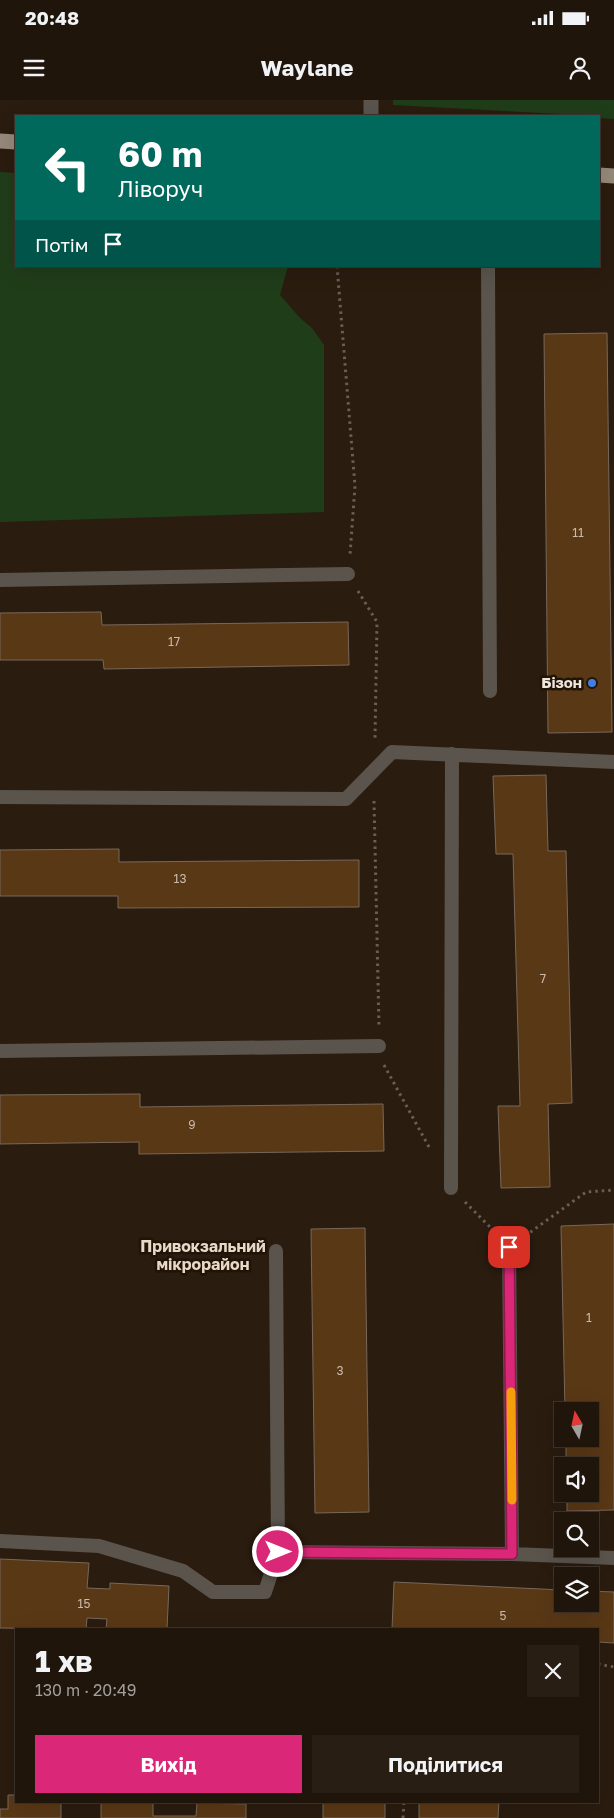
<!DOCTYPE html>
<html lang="uk">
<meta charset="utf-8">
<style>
:root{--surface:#20150b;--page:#281e14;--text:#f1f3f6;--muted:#a29f9d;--line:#3d342c;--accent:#db2777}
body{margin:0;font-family:"Golos Text",sans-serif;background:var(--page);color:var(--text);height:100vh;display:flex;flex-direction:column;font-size:19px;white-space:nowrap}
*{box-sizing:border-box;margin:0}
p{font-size:16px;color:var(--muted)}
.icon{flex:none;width:28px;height:28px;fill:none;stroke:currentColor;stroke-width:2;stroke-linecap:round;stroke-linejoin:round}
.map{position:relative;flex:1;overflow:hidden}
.details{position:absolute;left:15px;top:1528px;width:584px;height:175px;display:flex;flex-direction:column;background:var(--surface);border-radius:0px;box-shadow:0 5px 20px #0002,0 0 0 1px var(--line)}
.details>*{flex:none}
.guide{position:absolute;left:15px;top:15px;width:585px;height:152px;border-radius:0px;box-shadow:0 5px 20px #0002,0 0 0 1px var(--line);background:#00695c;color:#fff;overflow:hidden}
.needle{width:32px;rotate:351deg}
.controls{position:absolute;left:554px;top:1302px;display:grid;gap:10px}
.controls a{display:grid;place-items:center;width:45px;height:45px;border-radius:0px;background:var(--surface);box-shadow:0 5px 20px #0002,0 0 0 1px var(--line);font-size:25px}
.pin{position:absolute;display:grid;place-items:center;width:42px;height:42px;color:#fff;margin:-21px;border-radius:10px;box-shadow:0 2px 8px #0006}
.me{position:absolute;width:55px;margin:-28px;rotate:90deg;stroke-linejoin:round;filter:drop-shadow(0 0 4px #0008)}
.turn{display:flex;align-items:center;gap:18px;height:105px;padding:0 20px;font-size:22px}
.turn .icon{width:65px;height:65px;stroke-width:2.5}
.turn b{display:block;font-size:35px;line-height:42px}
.then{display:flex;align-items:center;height:48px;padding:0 20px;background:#0003;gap:10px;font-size:19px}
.round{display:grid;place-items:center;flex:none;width:52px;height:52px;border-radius:0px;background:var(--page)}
.overview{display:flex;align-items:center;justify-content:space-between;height:85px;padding:0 20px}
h1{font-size:30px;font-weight:700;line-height:38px}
.cta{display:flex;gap:10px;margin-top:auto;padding:10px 20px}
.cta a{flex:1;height:58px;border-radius:0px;background:var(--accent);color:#fff;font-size:20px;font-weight:700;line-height:58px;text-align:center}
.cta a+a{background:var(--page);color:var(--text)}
.status{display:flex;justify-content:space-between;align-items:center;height:35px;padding:0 25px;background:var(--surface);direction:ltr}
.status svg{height:14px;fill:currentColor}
header{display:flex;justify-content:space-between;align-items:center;height:65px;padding:0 20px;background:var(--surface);font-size:22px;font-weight:700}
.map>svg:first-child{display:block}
.green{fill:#203d1a}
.building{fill:#593816;stroke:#79685a}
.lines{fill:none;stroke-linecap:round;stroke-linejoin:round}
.path{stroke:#6b5e53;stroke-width:3;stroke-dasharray:2.5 4;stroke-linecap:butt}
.lane{stroke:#5a544d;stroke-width:14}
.street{stroke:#5a544d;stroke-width:15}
.primary{stroke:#95897a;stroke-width:15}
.route-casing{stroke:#8e194d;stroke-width:12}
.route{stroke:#db2777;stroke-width:9}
.slow{stroke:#f59e0b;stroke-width:9}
.shop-dot{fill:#3f7fe0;stroke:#201307;stroke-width:2}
.labels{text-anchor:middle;stroke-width:5;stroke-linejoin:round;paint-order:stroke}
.number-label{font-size:12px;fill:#cabaac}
.poi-label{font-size:15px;font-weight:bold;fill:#f0e6de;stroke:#201307;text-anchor:end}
.neighbourhood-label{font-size:16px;font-weight:bold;fill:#ead8c7;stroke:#201307}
</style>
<div class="status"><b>20:48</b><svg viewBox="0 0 49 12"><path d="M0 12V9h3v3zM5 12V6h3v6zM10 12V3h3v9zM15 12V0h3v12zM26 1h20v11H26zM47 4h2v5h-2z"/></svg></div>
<header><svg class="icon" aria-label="menu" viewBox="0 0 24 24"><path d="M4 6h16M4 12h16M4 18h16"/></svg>Waylane<svg class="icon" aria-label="person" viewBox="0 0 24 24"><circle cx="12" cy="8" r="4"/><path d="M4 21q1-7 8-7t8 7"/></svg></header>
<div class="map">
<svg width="614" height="1718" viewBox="0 0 614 1718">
<rect width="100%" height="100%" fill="#2a1c0f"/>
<path class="green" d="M393 0H614V19L599 18V16L393 5Z
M0 72 16 73V166H288L280 195 300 218 312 228 324 245V412L0 422Z"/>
<path class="building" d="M607 233 612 632 548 633 544 234Z
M101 512 102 525 348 522 349 565 104 569 103 560H0V513Z
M546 675 548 751H566L572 1003 548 1004 550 1087 501 1088 498 1006H520L513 754H496L493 676Z
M119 749V762L359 760V807L118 808V796H0V750Z
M140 994V1007L383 1004 384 1051 139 1054V1042L0 1044V995Z
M614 1124V1410L567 1411V1394H590V1366H566V1339H590V1311H565L561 1126Z
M365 1128 369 1412 315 1413 311 1129Z
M0 1459 89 1463 87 1488 110 1489V1483L169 1486 167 1529H106L107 1519 87 1518 86 1529 0 1528Z
M394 1482 562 1490V1504H590V1491L614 1492V1543L598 1542V1529H392Z
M8 1695H16V1701H61V1718H0V1709H8Z
M101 1701H153V1716H196L197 1703 246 1704V1718H101Z
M323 1701H385V1718H323Z
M419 1701H499L498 1718H419Z"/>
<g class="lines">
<path class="path" d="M337 166 355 386 350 455
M358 491 377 522 375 639
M374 701 379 927
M384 965 429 1047
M465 1102 496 1133
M525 1136 586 1092 614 1090
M598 1564 614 1567
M403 1718 404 1701"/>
<path class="lane" d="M488 166 490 591
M0 480 348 474
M0 697 346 699 392 652 614 662
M0 951 379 946
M451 1088 452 654
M509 1147 512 1454
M276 1151 278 1452
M0 1441 99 1446 183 1471 213 1492H265L278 1452 512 1454 614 1458"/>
<path class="street" d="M371 16V0"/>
<path class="primary" d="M0 41 16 42
M599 75 614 76"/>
</g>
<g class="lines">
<defs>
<path id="route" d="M278 1452 512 1454 509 1147"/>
</defs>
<use href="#route" class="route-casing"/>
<use href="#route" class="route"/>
<path class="slow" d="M511 1292 512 1400"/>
</g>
<circle class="shop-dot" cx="592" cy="583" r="5"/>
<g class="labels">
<g class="number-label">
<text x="578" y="437">11</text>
<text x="174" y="546">17</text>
<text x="180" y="783">13</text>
<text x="543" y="883">7</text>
<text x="192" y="1029">9</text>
<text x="589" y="1222">1</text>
<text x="340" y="1275">3</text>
<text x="84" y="1508">15</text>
<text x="503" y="1520">5</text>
</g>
<g class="poi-label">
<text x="582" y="588">Бізон</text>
</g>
<g class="neighbourhood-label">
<text x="203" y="1152">Привокзальний<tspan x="203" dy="18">мікрорайон</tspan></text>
</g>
</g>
</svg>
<div class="controls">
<a><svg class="needle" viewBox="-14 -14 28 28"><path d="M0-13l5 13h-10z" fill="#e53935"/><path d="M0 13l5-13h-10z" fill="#a29f9d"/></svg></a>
<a><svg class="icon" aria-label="sound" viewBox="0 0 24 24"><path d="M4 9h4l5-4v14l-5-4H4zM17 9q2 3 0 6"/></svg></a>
<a><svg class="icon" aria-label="search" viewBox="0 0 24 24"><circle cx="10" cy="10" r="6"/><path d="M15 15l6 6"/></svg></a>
<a><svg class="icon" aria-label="layers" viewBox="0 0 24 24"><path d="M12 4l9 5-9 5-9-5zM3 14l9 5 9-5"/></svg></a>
</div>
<div class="pin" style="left:509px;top:1147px;background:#d93025"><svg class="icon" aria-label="arrive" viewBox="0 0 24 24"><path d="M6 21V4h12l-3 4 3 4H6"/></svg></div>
<svg class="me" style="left:278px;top:1452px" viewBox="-20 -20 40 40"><circle r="17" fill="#db2777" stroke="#fff" stroke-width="3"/><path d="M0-11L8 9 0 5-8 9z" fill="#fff"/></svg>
<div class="guide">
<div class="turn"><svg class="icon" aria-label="left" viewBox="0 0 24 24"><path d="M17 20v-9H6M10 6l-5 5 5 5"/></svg><div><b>60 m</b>Ліворуч</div></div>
<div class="then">Потім<svg class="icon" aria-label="arrive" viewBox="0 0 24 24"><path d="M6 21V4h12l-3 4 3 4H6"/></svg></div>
</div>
<section class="details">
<div class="overview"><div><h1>1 хв</h1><p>130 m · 20:49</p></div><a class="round"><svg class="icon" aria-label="close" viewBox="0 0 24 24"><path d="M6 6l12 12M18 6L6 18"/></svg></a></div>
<div class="cta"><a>Вихід</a><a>Поділитися</a></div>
</section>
</div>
